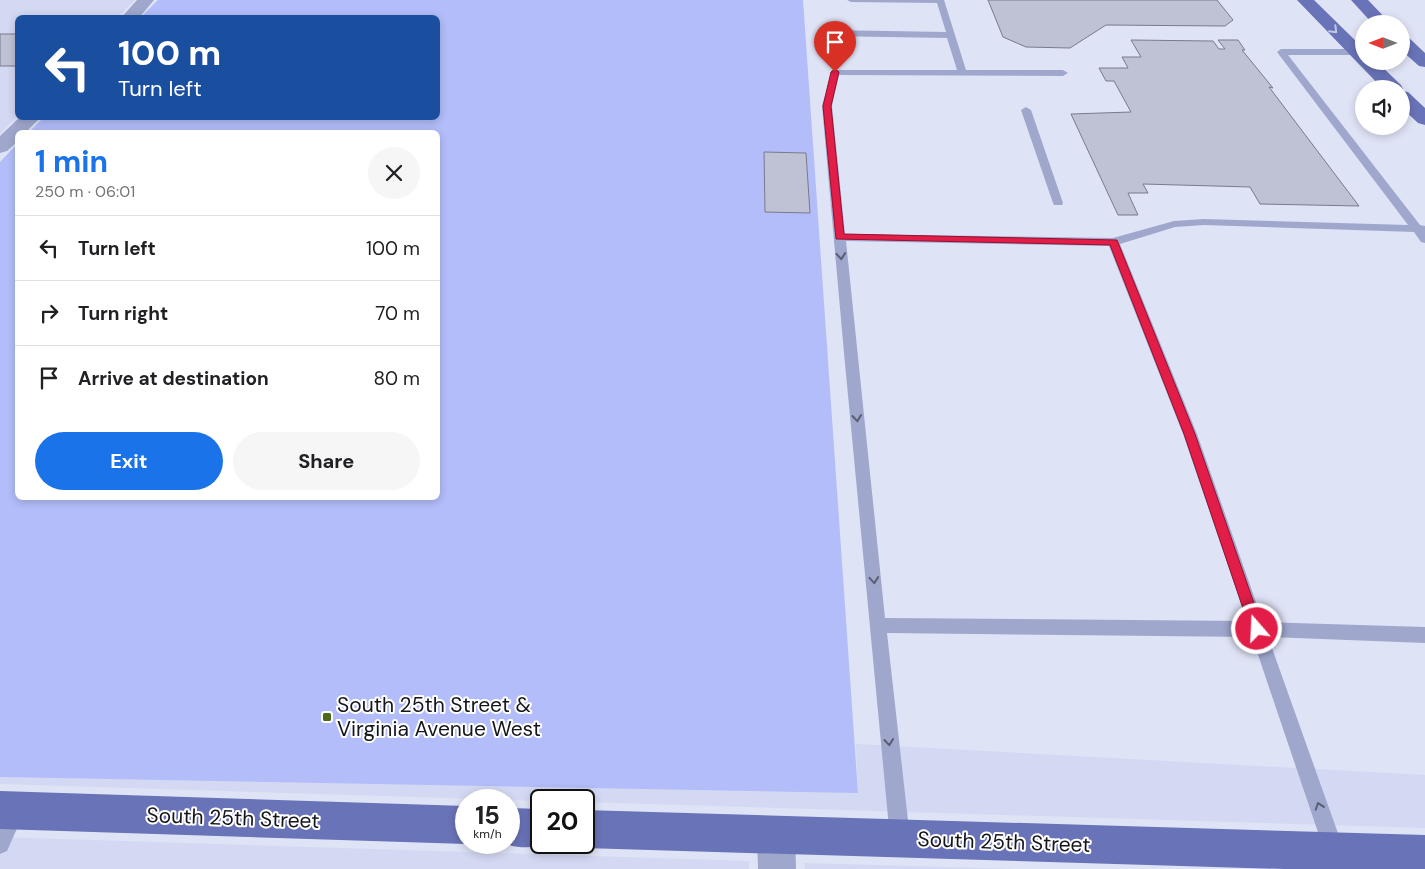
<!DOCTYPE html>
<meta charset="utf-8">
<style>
:root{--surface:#fff;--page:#f6f6f6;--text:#202124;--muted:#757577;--line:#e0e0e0;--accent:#1a73e8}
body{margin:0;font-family:"DM Sans",sans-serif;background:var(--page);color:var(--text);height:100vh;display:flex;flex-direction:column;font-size:19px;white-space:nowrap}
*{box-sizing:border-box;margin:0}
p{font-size:16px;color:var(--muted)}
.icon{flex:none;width:28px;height:28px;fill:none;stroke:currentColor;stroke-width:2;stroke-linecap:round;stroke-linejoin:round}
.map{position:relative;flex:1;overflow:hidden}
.sheet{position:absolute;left:15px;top:130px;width:425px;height:370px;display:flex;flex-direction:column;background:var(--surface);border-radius:8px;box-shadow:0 2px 8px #0003}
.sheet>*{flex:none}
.banner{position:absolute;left:15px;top:15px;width:425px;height:105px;border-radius:8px;box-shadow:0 2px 8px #0003;background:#1a4fa0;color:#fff;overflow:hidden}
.needle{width:32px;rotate:270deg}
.tools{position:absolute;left:1355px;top:15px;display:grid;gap:10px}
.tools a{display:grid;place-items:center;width:55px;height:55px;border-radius:50%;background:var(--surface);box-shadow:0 2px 8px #0003;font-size:25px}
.speed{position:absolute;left:455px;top:789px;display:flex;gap:10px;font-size:25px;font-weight:700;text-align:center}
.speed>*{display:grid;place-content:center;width:65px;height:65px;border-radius:50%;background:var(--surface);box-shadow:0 2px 8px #0003;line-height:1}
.speed small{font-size:12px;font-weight:400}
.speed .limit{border:2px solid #111;border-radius:8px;background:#fff;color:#111}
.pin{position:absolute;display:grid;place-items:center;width:42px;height:42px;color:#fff;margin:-51px -21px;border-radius:50% 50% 50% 0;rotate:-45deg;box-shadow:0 0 5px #0007}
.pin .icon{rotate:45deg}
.me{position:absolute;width:55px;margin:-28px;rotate:341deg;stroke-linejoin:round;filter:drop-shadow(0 0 4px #0008)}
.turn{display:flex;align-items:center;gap:18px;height:105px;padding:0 20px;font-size:22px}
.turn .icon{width:65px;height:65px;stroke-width:2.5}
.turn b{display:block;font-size:35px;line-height:42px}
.round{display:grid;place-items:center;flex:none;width:52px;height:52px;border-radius:26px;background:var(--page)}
.summary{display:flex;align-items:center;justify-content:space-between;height:85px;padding:0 20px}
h1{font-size:30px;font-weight:700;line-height:38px;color:var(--accent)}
.cta{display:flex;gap:10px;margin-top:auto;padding:10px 20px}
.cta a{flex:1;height:58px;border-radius:30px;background:var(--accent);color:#fff;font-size:20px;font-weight:700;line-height:58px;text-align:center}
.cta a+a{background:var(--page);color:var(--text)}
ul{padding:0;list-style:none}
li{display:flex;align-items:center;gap:15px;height:65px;padding:0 20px;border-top:1px solid var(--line)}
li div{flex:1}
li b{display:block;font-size:19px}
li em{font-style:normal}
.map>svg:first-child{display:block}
.built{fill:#d4d9f3}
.green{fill:#b2bdf9}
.building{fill:#bec2d4;stroke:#787b8c}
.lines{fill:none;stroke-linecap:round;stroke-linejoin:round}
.lane{fill:#a0a7cd;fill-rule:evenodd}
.street{fill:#a0a7cd;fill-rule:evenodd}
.primary{fill:#6973b7;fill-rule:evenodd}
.oneway{stroke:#c3c7e2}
.oneway2{stroke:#5a5e74}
.route{fill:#e11d48;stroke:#92132f}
.poi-dot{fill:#4e6819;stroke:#fff;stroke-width:2}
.labels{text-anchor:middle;stroke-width:4;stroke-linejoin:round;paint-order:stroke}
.near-poi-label{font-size:21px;fill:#15161c;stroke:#fff;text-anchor:start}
.near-street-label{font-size:21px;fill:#15161c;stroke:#fff}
</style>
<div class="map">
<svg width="1425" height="869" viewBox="0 0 1425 869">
<rect width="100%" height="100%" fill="#dfe3f6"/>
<path class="built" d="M0 0H135L117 17 18 18 17 116 0 134Z
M856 744 1425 775V828L584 802V800L541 801 0 784V777L858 792Z
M0 837 749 861V869H0Z
M804 863 1019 869H805Z"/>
<path class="green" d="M158 0H803L858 793 0 777V162L17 144 18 498H438V132H29L43 118H438V18L141 17Z"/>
<path class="building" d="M988 0H1217L1233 20 1225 26 1106 25 1070 48 1026 47 1003 37Z
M0 34H18V66H0Z
M1131 40 1213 41 1219 49H1225L1218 40H1238L1245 50H1242L1273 88 1269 87 1359 206 1260 204 1250 187 1143 184 1148 193H1128L1138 215H1118L1071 114 1131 112 1114 81H1106L1099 68H1128L1122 57H1141Z
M764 152 806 153 810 213 765 212Z"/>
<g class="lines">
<path class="lane" d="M847 0H944L966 70H1063L1068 73 1063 76 839 75 832 106 845 234 1113 238 1174 221 1204 219 1408 225 1277 52 1281 49H1356L1360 52 1356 55H1288L1420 225 1425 226V243L1421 242 1414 232 1204 225 1175 227 1120 244 1197 434 1263 622 1425 627V643L1268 637 1344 850 1341 857 1334 860 1327 857 1324 850 1252 637 887 633 910 838 907 845 900 848 893 845 890 838 844 353 822 106 832 70H957L947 38 827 36 823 33 827 30 946 32 937 3 851 2ZM846 241 1109 246 1183 434 1247 621 885 618Z
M1026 107 1031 110 1063 203 1062 205H1054L1053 203 1021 110Z
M15 804 22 806 24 813 7 851 0 854V823L8 806Z"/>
<path class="street" d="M137 0H154L139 18H121Z
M19 118H40L26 132H18V141L7 151 0 153V136Z
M776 816 789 822 795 835 796 869H758L757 835 763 822Z"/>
<path class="primary" d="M1297 0H1314L1364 49V61H1376L1401 85 1403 89 1402 91 1408 92 1425 108V125L1418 123 1401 107V89H1383Z
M1351 0H1368L1391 24H1373Z
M1401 35 1407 36 1425 53V67L1419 66 1401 50Z
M0 791 466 806V842H469L466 844 0 829Z
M509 808 541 809V842H552C537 849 516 849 501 842H509Z
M584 810 1425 835V869H1284L584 848 571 842H584Z"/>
</g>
<defs><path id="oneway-chevron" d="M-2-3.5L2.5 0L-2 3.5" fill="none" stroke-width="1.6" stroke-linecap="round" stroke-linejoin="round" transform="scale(1.25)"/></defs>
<use class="oneway" href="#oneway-chevron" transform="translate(1334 30) rotate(45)"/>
<g class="oneway2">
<use href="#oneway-chevron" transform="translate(841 256) rotate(85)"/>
<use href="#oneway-chevron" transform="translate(857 418) rotate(84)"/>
<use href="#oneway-chevron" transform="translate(874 580) rotate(85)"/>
<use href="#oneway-chevron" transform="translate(889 742) rotate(84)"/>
<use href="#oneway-chevron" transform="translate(1319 806) rotate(-109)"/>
</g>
<path class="route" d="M835 69 839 72 831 106 844 234 1117 240 1195 434 1263 629 1262 633 1257 635 1252 633 1250 629 1184 434 1110 245 836 239 823 106 831 72Z"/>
<rect class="poi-dot" x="322" y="712" width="10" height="10" rx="2.5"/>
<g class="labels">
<g class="near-poi-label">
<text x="337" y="712">South 25th Street &amp;<tspan x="337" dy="24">Virginia Avenue West</tspan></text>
</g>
<g class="near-street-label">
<text transform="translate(233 818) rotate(2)" y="7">South 25th Street</text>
<text transform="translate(1004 842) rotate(2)" y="7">South 25th Street</text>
</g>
</g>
</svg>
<div class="tools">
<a><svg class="needle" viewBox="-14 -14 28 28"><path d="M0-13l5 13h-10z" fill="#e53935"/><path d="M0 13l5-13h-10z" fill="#757577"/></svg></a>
<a><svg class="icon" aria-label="sound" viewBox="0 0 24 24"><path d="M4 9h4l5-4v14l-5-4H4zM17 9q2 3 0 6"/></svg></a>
</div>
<div class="speed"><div>15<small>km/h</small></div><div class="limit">20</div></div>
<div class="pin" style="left:835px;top:72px;background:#d93025"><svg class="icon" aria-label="arrive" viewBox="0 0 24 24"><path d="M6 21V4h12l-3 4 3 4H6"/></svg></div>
<svg class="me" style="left:1257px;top:629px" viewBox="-20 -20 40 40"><circle r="17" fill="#e11d48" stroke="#fff" stroke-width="3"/><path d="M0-11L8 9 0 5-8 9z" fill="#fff"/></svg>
<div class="banner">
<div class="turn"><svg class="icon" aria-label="left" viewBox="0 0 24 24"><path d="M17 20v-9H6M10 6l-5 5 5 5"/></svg><div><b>100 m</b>Turn left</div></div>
</div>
<section class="sheet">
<div class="summary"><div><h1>1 min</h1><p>250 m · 06:01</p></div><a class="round"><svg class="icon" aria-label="close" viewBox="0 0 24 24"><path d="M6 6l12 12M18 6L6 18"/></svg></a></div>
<ul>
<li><svg class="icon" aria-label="left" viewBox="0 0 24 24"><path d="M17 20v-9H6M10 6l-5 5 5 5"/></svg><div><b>Turn left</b></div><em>100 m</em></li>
<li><svg class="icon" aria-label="right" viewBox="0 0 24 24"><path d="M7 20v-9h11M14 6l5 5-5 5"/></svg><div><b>Turn right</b></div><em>70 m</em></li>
<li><svg class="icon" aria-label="arrive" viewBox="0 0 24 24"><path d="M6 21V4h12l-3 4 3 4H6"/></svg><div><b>Arrive at destination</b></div><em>80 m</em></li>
</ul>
<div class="cta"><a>Exit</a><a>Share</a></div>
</section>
</div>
